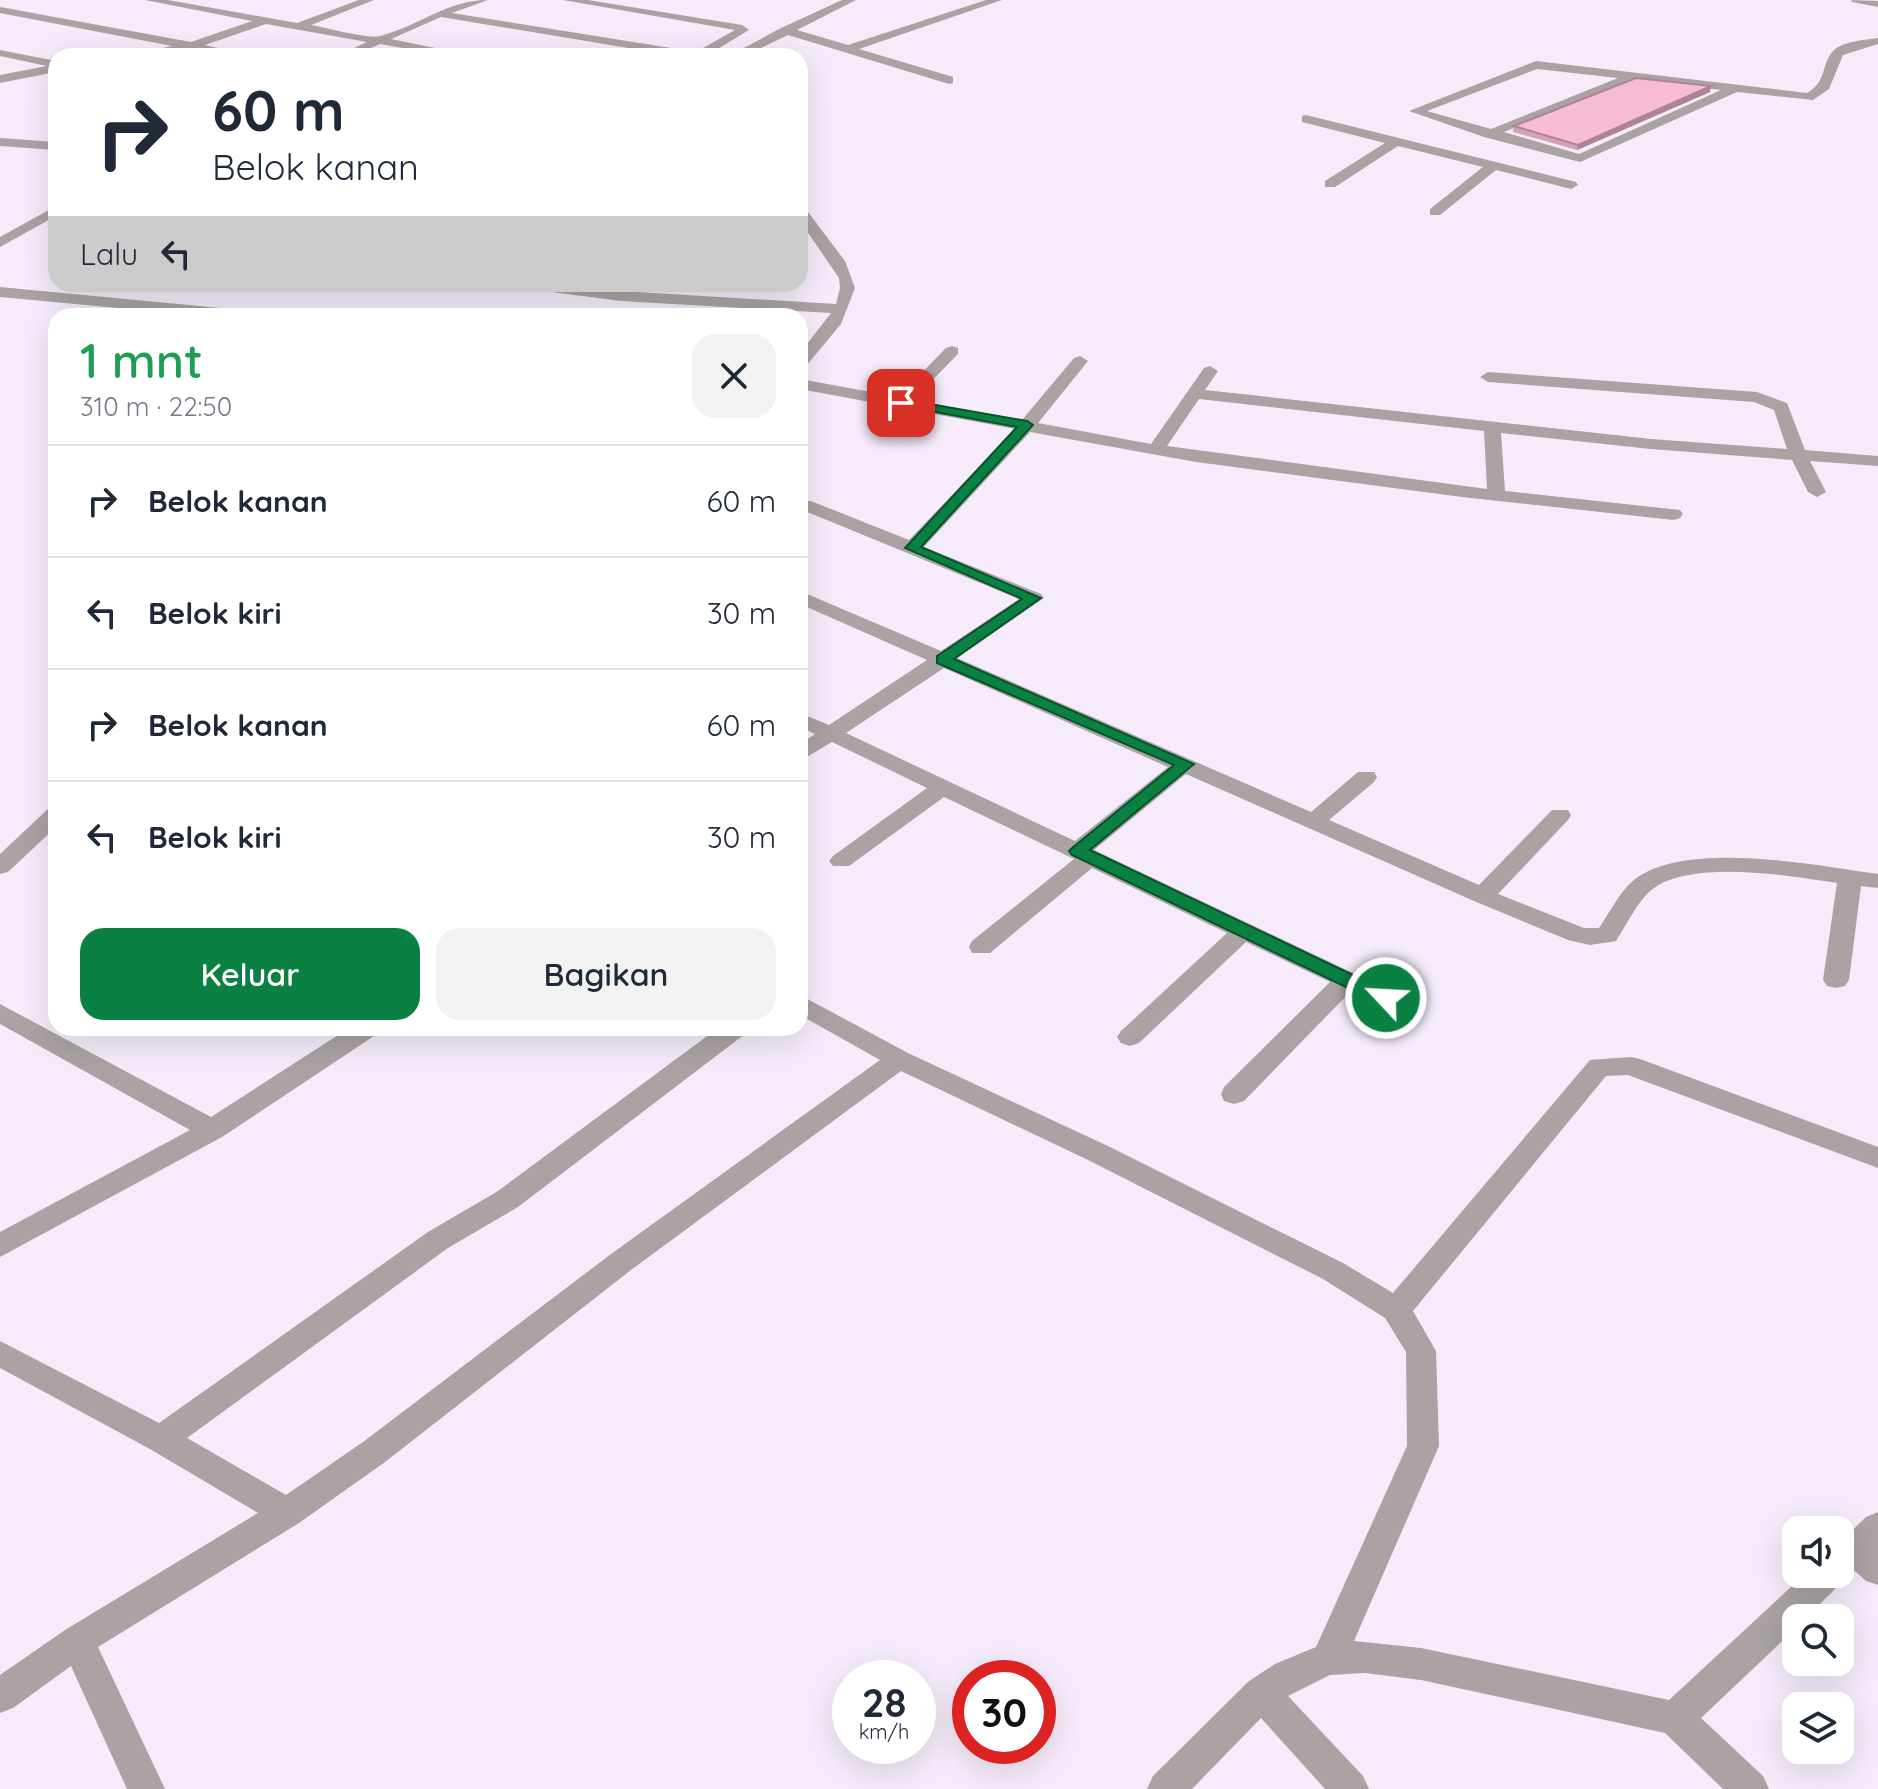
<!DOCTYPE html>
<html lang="id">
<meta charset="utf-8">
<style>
:root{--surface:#fff;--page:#f2f2f3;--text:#1f2937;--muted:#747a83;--line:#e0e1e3;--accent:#0b8043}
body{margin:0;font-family:Quicksand,sans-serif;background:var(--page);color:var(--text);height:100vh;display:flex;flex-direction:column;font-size:30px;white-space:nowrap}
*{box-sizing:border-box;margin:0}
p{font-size:26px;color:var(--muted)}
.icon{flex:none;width:44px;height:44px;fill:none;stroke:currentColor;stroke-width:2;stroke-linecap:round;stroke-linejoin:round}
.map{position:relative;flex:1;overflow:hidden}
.side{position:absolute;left:48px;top:308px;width:760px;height:728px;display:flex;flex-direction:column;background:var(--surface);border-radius:24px;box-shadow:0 8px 32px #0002}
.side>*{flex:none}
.guide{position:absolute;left:48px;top:48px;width:760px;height:244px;border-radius:24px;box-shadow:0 8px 32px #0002;background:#fff;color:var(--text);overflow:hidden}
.buttons{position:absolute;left:1782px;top:1516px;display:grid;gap:16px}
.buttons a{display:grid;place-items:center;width:72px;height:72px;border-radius:16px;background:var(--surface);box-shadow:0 8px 32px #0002;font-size:40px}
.speed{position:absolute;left:832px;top:1660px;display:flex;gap:16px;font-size:40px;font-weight:700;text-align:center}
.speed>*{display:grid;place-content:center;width:104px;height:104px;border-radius:50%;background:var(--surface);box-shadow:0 8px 32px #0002;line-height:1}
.speed small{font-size:20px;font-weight:400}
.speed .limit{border:12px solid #d22;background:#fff;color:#111}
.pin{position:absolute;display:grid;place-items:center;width:68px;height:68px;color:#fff;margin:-34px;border-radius:16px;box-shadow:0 4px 12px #0006}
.me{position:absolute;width:88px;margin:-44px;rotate:295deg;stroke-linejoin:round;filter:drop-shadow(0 0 6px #0008)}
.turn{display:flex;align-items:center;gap:28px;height:168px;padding:0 32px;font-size:36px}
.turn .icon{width:104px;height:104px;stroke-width:2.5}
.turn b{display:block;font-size:56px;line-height:68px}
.then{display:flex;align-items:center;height:76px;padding:0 32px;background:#0003;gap:16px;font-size:30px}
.round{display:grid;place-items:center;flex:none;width:84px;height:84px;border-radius:24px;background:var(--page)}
.head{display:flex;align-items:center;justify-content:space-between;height:136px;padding:0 32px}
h1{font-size:48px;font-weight:600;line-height:60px;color:#1e9e55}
.cta{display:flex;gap:16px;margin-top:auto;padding:16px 32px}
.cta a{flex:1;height:92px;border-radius:24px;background:var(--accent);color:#fff;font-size:32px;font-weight:600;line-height:92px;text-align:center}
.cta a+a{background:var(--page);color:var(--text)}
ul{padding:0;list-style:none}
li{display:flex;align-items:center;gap:24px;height:112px;padding:0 32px;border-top:2px solid var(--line)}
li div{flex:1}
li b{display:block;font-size:30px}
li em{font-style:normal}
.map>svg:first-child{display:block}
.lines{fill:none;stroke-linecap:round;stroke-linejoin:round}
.minor{fill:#aba3a3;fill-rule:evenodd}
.wall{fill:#d4a1b8}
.shaded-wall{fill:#ad8396}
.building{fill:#f7bbd6;stroke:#ad8396;stroke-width:2}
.route{fill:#0b8043;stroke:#07532c;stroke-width:2}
</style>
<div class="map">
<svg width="1878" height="1789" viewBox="0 0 1878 1789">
<rect width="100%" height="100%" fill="#f5ebfa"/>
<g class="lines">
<path class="minor" d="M145 0H168L297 23 359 0H374L311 25C328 28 366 39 380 36 419 26 447 0 488 0L452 13 696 52 735 30 563 0H588L742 25 749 30 706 56H676L441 17 391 39 474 56H448L380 44 353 56H337L367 42 266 24 205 45 251 56C231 56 214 51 194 50 174 48 148 56 125 56L172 46 0 13V7L191 42 252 21Z
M842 0H856L797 30 848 45 986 0H1002L859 49 953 77V83L949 84 788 35 744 56H729L781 28Z
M1851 0 1878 1V7L1852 2Z
M1878 38V44L1843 55 1829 89 1813 100 1737 92 1580 162 1484 137 1409 111 1536 61 1807 93C1828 81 1820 65 1834 50 1844 41 1865 40 1878 38ZM1537 69 1618 78 1491 129 1427 111ZM1635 80 1721 90 1579 154 1504 132Z
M0 50 56 61V72L0 83V75L47 66 0 56Z
M1306 115 1576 182 1578 185 1571 189 1496 170 1440 215H1430V209L1483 167 1398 146 1335 187H1325V181L1385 143 1302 122V116Z
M0 138 56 142V150L0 146Z
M56 206V216L0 247V237Z
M800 207 805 208 845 261 855 288 841 324 806 366 800 368V353L831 313 621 301 520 288 513 284H558L621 291 836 304 840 288 839 278 800 221Z
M0 287 252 311 260 316H204L0 297Z
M952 346 958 348V354L913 400 1022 420 1074 358 1080 356 1088 361 1038 423 1151 444 1204 368 1210 366 1218 371 1205 390 1651 439 1787 449 1774 410 1754 402 1488 382 1480 377 1488 372 1757 392 1787 403 1805 450 1878 456V466L1810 461 1826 492 1817 497 1808 492 1792 460 1651 449 1501 433 1505 491 1680 510 1683 514 1680 518 1674 520 1462 497 1196 462 1030 432 924 547 1041 594 1044 598 957 658 1311 812 1358 772H1374L1377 777 1374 782 1329 820 1479 885 1552 810H1568L1571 815 1568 820 1498 894 1584 928H1599C1611 911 1622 886 1641 875 1697 842 1816 865 1878 874V888L1861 886 1849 980 1845 986 1836 988 1827 986 1823 980 1837 883C1790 876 1699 860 1657 886 1639 897 1628 923 1616 941L1590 945 1568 940 1474 901 1186 774 1094 850 1414 1002 1418 1008 1414 1014 1405 1017 1350 992 1244 1101 1234 1104 1224 1101 1221 1094 1224 1087 1330 982 1246 942 1139 1043 1130 1046 1121 1043 1117 1037 1121 1031 1227 933 1092 868 990 953H972L969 947 972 941 1074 859 944 797 849 866H833L829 861 833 856 927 788 832 742 800 761V744L815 734 800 727V713L829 725 927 660 800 604V591L941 651 1019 599 800 509V501H811L909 540 1015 429 800 389V379L898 397 946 348ZM1199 399 1484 431 1487 489 1167 446ZM944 668 1168 767 1075 841 846 733Z
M56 807V827L8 872 0 874V854L48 809Z
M800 995 908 1053 1108 1146 1343 1263 1393 1293 1590 1060 1631 1057 1640 1059 1878 1147V1168L1628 1075 1606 1076 1413 1311 1436 1351 1439 1446 1354 1641 1421 1648 1669 1700 1805 1574H1840V1542L1866 1517 1878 1512V1585L1866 1581 1855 1571C1838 1584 1823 1602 1806 1618H1796V1628L1701 1718 1763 1776 1769 1789H1723L1665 1733 1421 1680 1365 1673 1330 1675 1288 1696 1363 1776 1369 1789H1325L1261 1718 1192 1789H1147L1153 1776 1249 1681 1275 1664 1316 1647 1407 1446 1406 1352 1385 1318 1323 1279 1088 1160 901 1071 631 1270 385 1462 299 1523 98 1647 165 1789H127L71 1666 13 1708 0 1713V1675L65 1630 258 1513 150 1449 0 1368V1341L159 1423 428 1232 498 1191 718 1028H749L745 1034 518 1207 448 1248 187 1438 286 1495 363 1442 611 1254 880 1060 800 1015Z
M0 1004 211 1117 349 1028H381L377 1034 222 1137 0 1257V1232L190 1130 0 1024Z"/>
</g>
<path class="wall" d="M1710 92 1577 150 1513 132 1514 126Z"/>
<path class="shaded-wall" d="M1711 86 1710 92 1577 150 1578 145Z"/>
<path class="building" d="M1636 78 1711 86 1578 145 1514 126Z"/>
<path class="route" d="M901 399 1027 421 1033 425 921 547 1041 598 954 659 1194 764 1090 850 1393 994 1395 998 1393 1003H1379L1072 855 1069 851 1072 848 1174 765 937 663V656L1022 599 905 548 1017 427 897 405V400Z"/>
</svg>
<div class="buttons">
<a><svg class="icon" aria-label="sound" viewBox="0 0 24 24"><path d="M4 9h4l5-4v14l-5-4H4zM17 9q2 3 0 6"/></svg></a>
<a><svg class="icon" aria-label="search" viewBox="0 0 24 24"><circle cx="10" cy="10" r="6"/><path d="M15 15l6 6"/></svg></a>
<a><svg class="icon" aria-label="layers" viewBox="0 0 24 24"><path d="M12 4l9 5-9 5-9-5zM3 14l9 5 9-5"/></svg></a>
</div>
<div class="speed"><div>28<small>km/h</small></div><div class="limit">30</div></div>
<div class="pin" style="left:901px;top:403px;background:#d93025"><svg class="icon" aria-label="arrive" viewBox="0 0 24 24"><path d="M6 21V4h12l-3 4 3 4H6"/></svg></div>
<svg class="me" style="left:1386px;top:998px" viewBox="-20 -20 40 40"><circle r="17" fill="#0b8043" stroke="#fff" stroke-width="3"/><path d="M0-11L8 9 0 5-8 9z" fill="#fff"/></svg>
<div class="guide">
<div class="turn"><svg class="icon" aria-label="right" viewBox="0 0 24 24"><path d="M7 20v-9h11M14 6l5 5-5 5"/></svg><div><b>60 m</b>Belok kanan</div></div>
<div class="then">Lalu<svg class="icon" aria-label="left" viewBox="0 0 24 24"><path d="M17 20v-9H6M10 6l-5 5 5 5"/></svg></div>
</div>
<section class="side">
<div class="head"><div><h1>1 mnt</h1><p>310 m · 22:50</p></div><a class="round"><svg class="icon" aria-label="close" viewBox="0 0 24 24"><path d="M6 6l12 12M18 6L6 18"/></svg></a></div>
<ul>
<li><svg class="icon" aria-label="right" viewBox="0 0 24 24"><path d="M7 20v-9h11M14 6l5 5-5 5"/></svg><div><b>Belok kanan</b></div><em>60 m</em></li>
<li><svg class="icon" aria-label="left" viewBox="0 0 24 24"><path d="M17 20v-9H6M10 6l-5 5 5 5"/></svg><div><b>Belok kiri</b></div><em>30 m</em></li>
<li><svg class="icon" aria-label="right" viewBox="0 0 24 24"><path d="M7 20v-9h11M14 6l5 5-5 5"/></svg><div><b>Belok kanan</b></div><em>60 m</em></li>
<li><svg class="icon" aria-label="left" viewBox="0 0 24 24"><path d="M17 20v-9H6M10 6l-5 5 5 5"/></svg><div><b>Belok kiri</b></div><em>30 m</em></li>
</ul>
<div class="cta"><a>Keluar</a><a>Bagikan</a></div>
</section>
</div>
